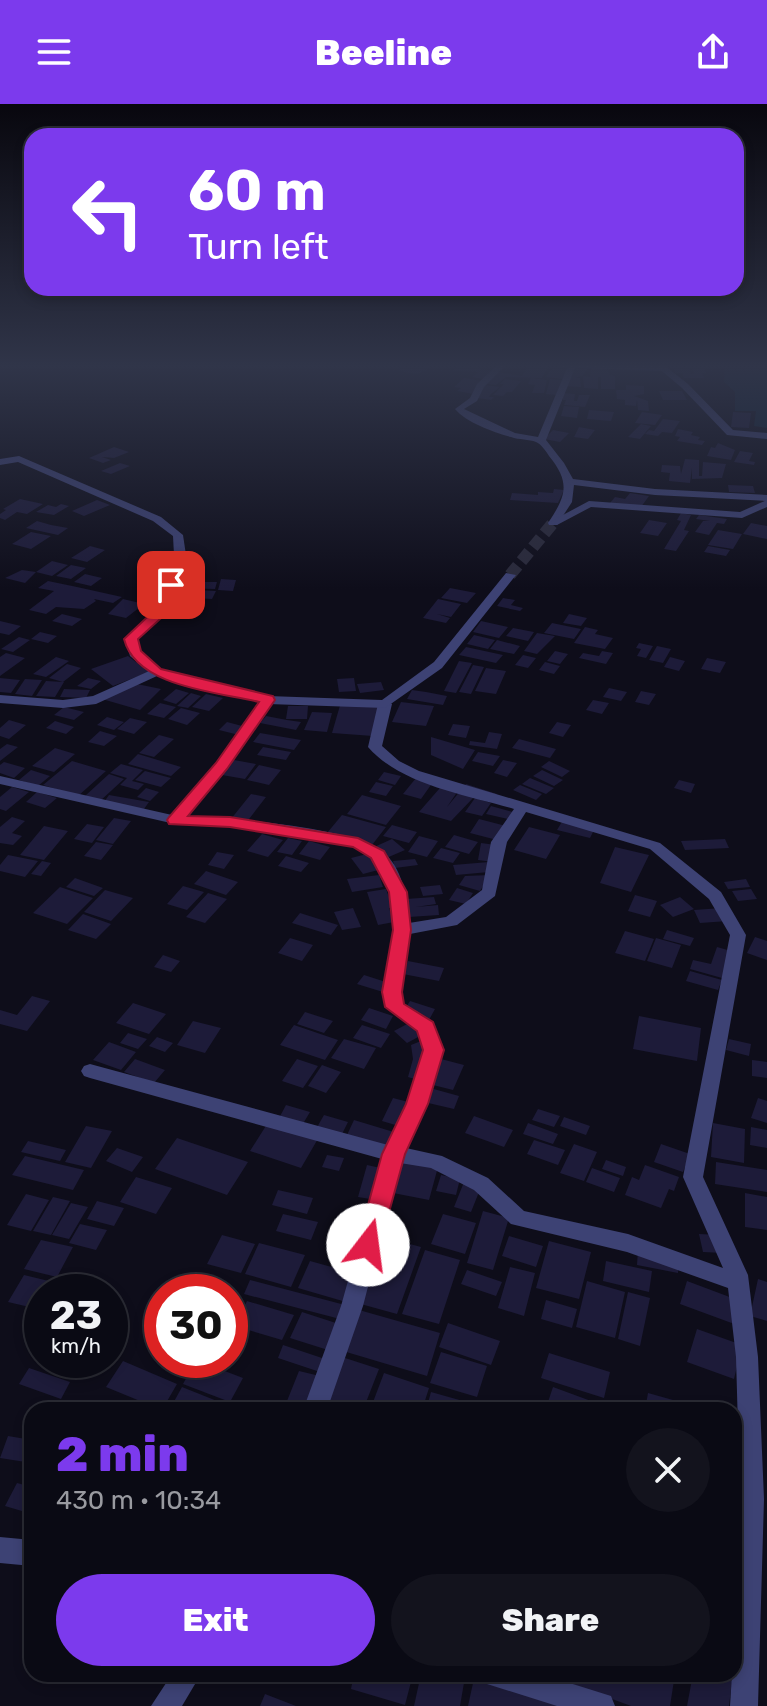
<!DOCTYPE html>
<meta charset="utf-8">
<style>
:root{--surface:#0a0a14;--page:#13131d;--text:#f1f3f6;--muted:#999aa0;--line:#2a2b34;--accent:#7c3aed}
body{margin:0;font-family:Rubik,sans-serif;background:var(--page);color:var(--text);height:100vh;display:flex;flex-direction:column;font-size:30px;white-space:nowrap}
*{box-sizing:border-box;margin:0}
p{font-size:26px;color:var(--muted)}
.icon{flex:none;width:44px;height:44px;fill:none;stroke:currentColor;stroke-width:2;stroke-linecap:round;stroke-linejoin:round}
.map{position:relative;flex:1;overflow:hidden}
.side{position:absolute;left:24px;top:1298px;width:718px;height:280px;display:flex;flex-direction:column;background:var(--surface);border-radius:24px;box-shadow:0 4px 12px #0003,0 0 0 2px var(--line)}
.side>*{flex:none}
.banner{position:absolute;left:24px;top:24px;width:720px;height:168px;border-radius:24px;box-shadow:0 4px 12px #0003,0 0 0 2px var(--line);background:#7c3aed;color:#fff;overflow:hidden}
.speed{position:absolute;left:24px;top:1170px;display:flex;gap:16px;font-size:40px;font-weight:700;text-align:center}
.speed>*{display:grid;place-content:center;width:104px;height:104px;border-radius:50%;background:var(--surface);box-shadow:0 4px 12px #0003,0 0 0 2px var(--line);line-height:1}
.speed small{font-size:20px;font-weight:400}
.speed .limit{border:12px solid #d22;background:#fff;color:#111}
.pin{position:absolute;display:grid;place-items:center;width:68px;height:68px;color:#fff;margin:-34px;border-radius:16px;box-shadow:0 4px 12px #0006}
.me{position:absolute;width:88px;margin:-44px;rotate:15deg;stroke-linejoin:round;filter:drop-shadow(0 0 6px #0008)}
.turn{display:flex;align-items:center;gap:28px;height:168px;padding:0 32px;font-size:36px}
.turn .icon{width:104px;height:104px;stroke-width:2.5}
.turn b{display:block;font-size:56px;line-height:68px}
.round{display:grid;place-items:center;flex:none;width:84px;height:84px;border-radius:42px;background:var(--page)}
.overview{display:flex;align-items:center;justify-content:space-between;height:136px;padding:0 32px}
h1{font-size:48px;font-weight:800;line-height:60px;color:var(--accent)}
.action{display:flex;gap:16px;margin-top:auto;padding:16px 32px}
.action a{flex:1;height:92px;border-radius:48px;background:var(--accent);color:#fff;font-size:32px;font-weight:800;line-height:92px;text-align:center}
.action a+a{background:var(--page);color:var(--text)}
header{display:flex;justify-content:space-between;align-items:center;height:104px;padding:0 32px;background:var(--accent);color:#fff;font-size:36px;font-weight:800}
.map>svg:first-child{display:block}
.water{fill:#0d2033}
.building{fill:#1d1b39}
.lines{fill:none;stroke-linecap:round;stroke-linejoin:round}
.tertiary-tunnel{stroke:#2a2a3b;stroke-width:12;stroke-dasharray:12 6;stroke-linecap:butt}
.minor{fill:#3d4274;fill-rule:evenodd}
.tertiary{fill:#3d4274;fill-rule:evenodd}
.route{fill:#e11d48;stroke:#92132f;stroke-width:2}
</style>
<header><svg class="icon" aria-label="menu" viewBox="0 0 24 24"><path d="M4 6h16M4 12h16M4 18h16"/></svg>Beeline<svg class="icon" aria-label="share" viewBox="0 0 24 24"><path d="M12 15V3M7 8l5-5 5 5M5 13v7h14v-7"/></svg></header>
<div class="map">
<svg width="767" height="1602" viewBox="0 0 767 1602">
<rect width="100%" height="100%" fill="#0e0d1a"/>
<path class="water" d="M725 261H767V324L754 322 756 307H735V288L724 278Z"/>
<path class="building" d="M403 261 417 263 434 261 418 270 398 267Z
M459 261H477L474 264 494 267 483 275 472 273 478 268 452 267Z
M528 261 548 262 542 274 506 273 496 281 485 280 498 268 522 272Z
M554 261 570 263 562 275 546 273Z
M673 262H689L691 270H694L692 263H703L706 269H702L704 274H684L682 269H675Z
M591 263 607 264 610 271 615 272V285H601V273H598V285L584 284 583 272 590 273Z
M576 264 588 265 582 272 575 274H580L581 283 563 282Z
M464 274 483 277 474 290 457 287 461 284 454 283Z
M531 274 547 276 544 289H532L535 281 528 280Z
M505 275 521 277 512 288H507L503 292 493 291 504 280H500Z
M550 275 562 276 556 291 546 290Z
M485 281 500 283 491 290 489 293H494L491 296 477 294Z
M626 281 644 282V290L634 292 648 297 649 307 638 306 637 296 636 302 625 301V296L617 295 616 286H626Z
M659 287H682L687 296H663Z
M563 289 575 290 574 297H577L579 291H590L585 303 564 301 566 296H563Z
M564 302 579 303 577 314 561 312Z
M589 306 614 308 611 317 587 315Z
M642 308 662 311 655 321 635 319Z
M733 308 751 309 749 324 731 323Z
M663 315 680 317 672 329 662 328 658 332 645 330 649 326 654 327Z
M641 320 651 322 640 335 628 333Z
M579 323 595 326 588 335 574 333Z
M678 325 693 328 691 331 700 333 698 336 705 337 702 341 677 337 680 333 675 332Z
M553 326 569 329 560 338 544 335Z
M718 339 735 346 731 356 707 352 711 343 715 344Z
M114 343 129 348 114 354 102 353 111 356 103 359 89 354Z
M740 347 753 349 749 357 755 358 754 361 734 358Z
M685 355 699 356V372H702L703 358 726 360 722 374 692 375V364L690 379 669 377 670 369 661 368 662 361 680 362 681 370Z
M120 359 130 362 111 370 101 367Z
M728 381 753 382 755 389 729 388Z
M554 385 564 386 558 399 510 396 512 389 538 391V388L553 389Z
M630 389 649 392 641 403 610 399 615 393 625 395Z
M20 395 43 400 27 410 17 408 5 416 0 414V410L6 406 3 405Z
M97 396 110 401 84 412 72 407Z
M61 400 69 402 54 411 36 408 48 401 56 403Z
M681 409 691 411 684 426 689 427 676 447 664 445 681 417 677 416Z
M699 411 727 415 724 420 717 419 709 431 695 428 703 417H710L696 415Z
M649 416 667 419 658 432 640 429Z
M37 417 51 421 68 424 58 431 26 424Z
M751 419 767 422V435L743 430Z
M718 426 742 430 733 445 708 441Z
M31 428 51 432 31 445 12 440Z
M90 442 105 446 87 458 71 454Z
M708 442 730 446 726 452 704 448Z
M52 457 68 461 52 472 36 468Z
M71 461 86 464 71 475 56 472Z
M22 466 36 468 25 479 5 474Z
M85 470 102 474 91 482 74 478Z
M221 475 236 476 233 487 218 486Z
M48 477 77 483 122 493 113 499 94 495 96 497 84 505 56 503 46 510 29 506 54 487 38 484Z
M179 478H217L215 485 177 484Z
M450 484 476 489 467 499 441 494Z
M179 485 216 487 212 495 175 493Z
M503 494 515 496 511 501 523 504 520 507 497 502Z
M123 495 144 500 126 514 108 510Z
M438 495 461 500 451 513 437 510 450 514 446 519 423 514Z
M62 510 82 515 72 522 52 517Z
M569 510 587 514 581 522 563 519Z
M0 517 21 522 9 531 0 529Z
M481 517 508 523 499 534 473 528Z
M552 519 581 525 574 535 544 529Z
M585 523 598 526 595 530 613 534 605 545 574 539Z
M513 524 534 528 528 537 506 532Z
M40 528 57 532 48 539 31 535Z
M537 529 555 532 537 550 524 547Z
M474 531 495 536 488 545 467 540Z
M19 533 30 536 13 548 1 545Z
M497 536 520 542 514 550 490 545Z
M639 539 653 542 646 554 637 552 641 545 636 544Z
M657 542 671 545 663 559 649 556Z
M466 543 503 551 496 559 459 551Z
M555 547 568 550 560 560 547 557Z
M602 547 613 549 606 560 579 554 583 549 599 552Z
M6 549 25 554 0 572V553Z
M523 551 536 554 528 564 515 561Z
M128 552 149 568 113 582 91 565Z
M56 553 69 557 46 573 33 570Z
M670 553 685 557 679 567 664 563Z
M707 554 726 558 720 569 701 565Z
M459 557 472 559 456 589 444 587Z
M545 558 560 562 554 570 539 566Z
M67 560 81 564 63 578 49 574Z
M473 561 484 563 471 590 459 588Z
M486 564 506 567 496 590 475 587Z
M0 574 20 576 11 589 0 588Z
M88 574 101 577 91 585 77 582Z
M354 574 356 587 339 588 337 575Z
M25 575 42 576 32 592 15 590Z
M46 577 64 578 55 593 36 592Z
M381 578 384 586 360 589 357 580Z
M137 580 161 585 140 606 102 595Z
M609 584 627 588 621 597 603 593Z
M64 585 90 586 86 594 60 593Z
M176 585 189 589 176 600 163 596Z
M412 586 426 588 447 592 443 601 407 595Z
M641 587 656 590 649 601 635 598Z
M191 589 201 592 188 604 177 602Z
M206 590 223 594 209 607 192 603Z
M593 596 609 599 602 610 586 606Z
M341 598 381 601 373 632 332 629Z
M401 598 434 602 426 622 392 618Z
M160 599 176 603 164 614 147 610Z
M288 602H308L307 615H286Z
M64 603 84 608 74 616 54 611Z
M181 604 200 609 187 621 168 615Z
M312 608 332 609 327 628 304 626Z
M266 612 287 616 301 618 296 626 260 619Z
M107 613 124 618 114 626 97 621Z
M130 614 147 618 134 630 117 625Z
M9 616 26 621 9 635 0 632V624Z
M55 617 74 623 66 630 46 624Z
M227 618 246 623 239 631 219 626Z
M557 618 571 621 563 633 549 629Z
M453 620 470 622 466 634 448 631Z
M100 627 117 632 104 642 88 638Z
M489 628 502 630 497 645 469 641 470 637 485 639Z
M260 629 301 636 294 646 253 638Z
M159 631 174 635 154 653 139 649Z
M431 633 475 646 463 665 431 651Z
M519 635 556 645 550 654 512 644Z
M7 640 18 643 0 657V645Z
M263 643 291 648 286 656 257 651Z
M55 644 75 650 54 668 32 662Z
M478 648 500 652 493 662 472 657Z
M138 650 181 663 171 672 128 660Z
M234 656 256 660 245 675 222 671Z
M503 656 517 659 507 673 494 669Z
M72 657 106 667 78 692 43 681Z
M549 657 570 667 562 673 541 663Z
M4 658 25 664 14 674 0 669V661Z
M121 660 143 666 132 677 144 680 138 686 120 681 127 674 110 669Z
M259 661 281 666 269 681 247 676Z
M31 666 50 672 38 682 19 676Z
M542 666 563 676 554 682 533 672Z
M145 667 171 674 161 683 135 676Z
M384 668 401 672 395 681 378 676Z
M109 670 124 675 100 697 85 692Z
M416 674 433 678 421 695 403 690Z
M530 674 554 684 546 690 522 680Z
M679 676 695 680 691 689 674 684Z
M446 677 462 681 447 703 466 680 497 690 492 697 474 693 451 717 419 708Z
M376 678 393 682 386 692 369 688Z
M520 681 542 690 536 696 513 686Z
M12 683 29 688 6 707 0 705V693Z
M146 684 159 688 150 697 137 693Z
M37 688 57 694 45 704 26 698Z
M251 690 266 693 246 719 231 715Z
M109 691 149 698 144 705 104 698Z
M362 691 401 702 386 721 347 710Z
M475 694 491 699 482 712 465 708Z
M491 702 513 708 508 715 486 710Z
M342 711 386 723 372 741 327 729Z
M12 713 25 717 12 729 22 732 13 741 0 739V723Z
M114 714 131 717 113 740 96 736Z
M479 715 506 722 497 736 470 729Z
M563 716 595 724 590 734 557 726Z
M87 720 104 723 92 739 74 735Z
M392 721 417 728 409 739 383 732Z
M44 722 68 727 44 756 20 751Z
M529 723 560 731 546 755 514 746Z
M262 730 283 736 268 753 247 747Z
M454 731 478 738 469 750 445 743Z
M419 732 438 737 427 753 408 748Z
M288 734 302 737 292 751 277 748Z
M392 735 405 746 384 755 372 744Z
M725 735 729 744 685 746 681 737Z
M309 737 330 743 320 756 299 750Z
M96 738 113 741 101 756 84 752Z
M481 739 496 741 493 758 478 756Z
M615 743 649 751 631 788 600 779Z
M441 744 460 749 453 759 433 754Z
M217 748 234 751 224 765 208 761Z
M371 749 382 765 363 770 351 754Z
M8 751 38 757 25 773 0 767V761Z
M286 752 309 759 301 768 278 762Z
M415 755 418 761 395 764 393 757Z
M42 757 51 759 41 772 31 770Z
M489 758V768L456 771 453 761Z
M206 767 238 778 226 791 194 780Z
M379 771 383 783 352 788 347 775Z
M490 771 480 787 459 781 465 772Z
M75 774 103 784 94 792 66 783Z
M746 775 750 783 728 785 724 778Z
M440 781 443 790 423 792 420 783Z
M183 782 204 788 187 806 167 800Z
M60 783 93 794 67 820 33 809Z
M457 784 473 789 466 800 449 796Z
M386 785 393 804H389L394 818 378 821 367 788Z
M751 785 757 795 738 797 732 787Z
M105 786 133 794 111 817 84 808Z
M208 789 227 795 205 819 186 813Z
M635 791 657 797 650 813 628 807Z
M434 793 436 800 416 803 438 801 439 811 409 813 406 795Z
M680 793 694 805 673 813 660 801Z
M353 804 361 823 342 826 334 808Z
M722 804 728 817 700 819 694 806Z
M300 809 338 821 331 831 292 819Z
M83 810 111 820 96 835 68 826Z
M667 826 694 834 690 842 663 835Z
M625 827 654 835 645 857 615 849Z
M755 833 767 837V856L747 849Z
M290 834 313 841 302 857 278 849Z
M656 834 681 841 672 864 647 857Z
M717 843 731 847 722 874 690 865 693 856 711 860Z
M163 851 180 857 171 868 154 863Z
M408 857 444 864 439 877 403 870Z
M690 867 722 876 718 886 686 877Z
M364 871 389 879 383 888 357 880Z
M32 892 50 897 27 927 0 920V906L17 911Z
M410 897 435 905 429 916 403 908Z
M133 899 166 910 149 930 116 919Z
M369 904 393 912 386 925 361 916Z
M305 908 333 917 324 929 297 920Z
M639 912 701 924 697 957 633 945Z
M193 917 221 924 205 949 177 941Z
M409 919 422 931 407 939 394 927Z
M294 921 338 936 325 956 280 941Z
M362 921 390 930 381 944 353 934Z
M128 929 147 935 138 945 120 939Z
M157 933 173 939 165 948 149 942Z
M344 935 376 944 364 965 331 954Z
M426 935 421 977 408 973 413 955 411 941Z
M729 935 751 940 749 952 726 946Z
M109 938 136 948 121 966 93 956Z
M135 955 165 966 154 979 124 968Z
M297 955 318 962 303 984 282 977Z
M441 955 464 961 453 986 429 980Z
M752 956 767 958V974L752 972Z
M322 961 341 968 326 989 308 982Z
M430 984 459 992 454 1005 424 998Z
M393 994 412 999 402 1023 382 1017Z
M758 994 767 997V1019L751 1014Z
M286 1001 310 1008 301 1023 278 1016Z
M538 1005 560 1012 554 1023 532 1016Z
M324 1011 348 1018 341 1032 316 1025Z
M474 1012 513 1026 504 1043 465 1029Z
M564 1013 590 1022 586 1031 560 1022Z
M354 1016 397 1029 390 1044 347 1031Z
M269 1017 319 1033 301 1064 250 1047Z
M528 1019 558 1030 553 1040 523 1030Z
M713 1019 745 1025 744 1059 711 1053Z
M86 1022 112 1027 91 1064 65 1058Z
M751 1023 767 1026V1044L750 1041Z
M177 1034 248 1058 227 1091 155 1065Z
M534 1036 565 1046 558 1061 527 1050Z
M28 1037 66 1046 60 1057 21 1048Z
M574 1040 597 1048 584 1077 560 1069Z
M661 1040 690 1050 683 1068 654 1058Z
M117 1044 143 1053 132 1068 106 1057Z
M327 1051 344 1054 339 1067 322 1063Z
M25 1052 84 1066 73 1086 12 1071Z
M397 1056 438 1063 429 1096 388 1088Z
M606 1056 626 1063 623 1072 602 1065Z
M716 1058 767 1066V1088L715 1080Z
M367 1061 385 1065 376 1096 358 1093Z
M645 1061 679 1073 674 1087 669 1085 661 1104 625 1091 632 1073 639 1076Z
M592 1064 620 1074 614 1088 586 1078Z
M441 1071 460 1075 456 1091 436 1087Z
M136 1073 172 1084 156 1110 120 1098Z
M464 1078 481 1083 471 1108 454 1103Z
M278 1086 313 1094 307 1110 272 1101Z
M745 1089 767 1093V1126L745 1123Z
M26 1090 49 1096 31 1127 7 1121Z
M53 1093 70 1097 51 1131 33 1127Z
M97 1097 124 1104 114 1122 87 1115Z
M71 1099 88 1103 69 1135 52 1131Z
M352 1102 374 1107 364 1136 342 1130Z
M483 1107 509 1114 493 1166 467 1159Z
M283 1110 318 1118 311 1136 276 1127Z
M443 1110 476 1119 465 1150 431 1140Z
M80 1120 107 1126 96 1146 69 1139Z
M699 1130 720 1131 723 1149 703 1148Z
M222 1131 255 1140 241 1169 207 1160Z
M509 1132 543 1142 536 1163 502 1152Z
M384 1133 421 1143 397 1210 357 1199Z
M41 1136 73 1143 57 1173 24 1165Z
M549 1137 591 1148 579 1195 536 1184Z
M259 1139 305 1151 291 1183 245 1170Z
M425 1146 460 1156 439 1220 402 1210Z
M638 1146 679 1154 678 1169 637 1161Z
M310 1157 357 1170 346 1198 298 1184Z
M606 1157 652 1167 649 1188 603 1177Z
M510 1163 535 1169 524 1212 498 1204Z
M467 1166 502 1178 496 1192 461 1180Z
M24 1171 53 1178 48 1188H42L38 1205 8 1198Z
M758 1175 767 1178V1217L750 1212Z
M250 1176 345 1201 340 1215 244 1190Z
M587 1177 625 1188 615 1234 576 1223Z
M687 1177 743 1198 737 1221 680 1200Z
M628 1188 650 1194 640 1242 618 1235Z
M546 1196 577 1205 572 1224 541 1215Z
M247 1197 294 1211 282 1236 235 1222Z
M359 1206 440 1229 427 1272 343 1247Z
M302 1208 339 1220 328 1246 290 1234Z
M448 1219 500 1237 491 1261 439 1243Z
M697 1225 742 1241 734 1275 687 1258Z
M283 1241 325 1255 320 1268 278 1254Z
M441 1248 487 1262 477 1293 430 1279Z
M549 1249 610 1268 604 1294 541 1274Z
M342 1253 379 1265 363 1306H321Z
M196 1256 243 1274 230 1298 183 1280Z
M123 1257 177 1280 162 1306 106 1283Z
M29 1264 70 1278 61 1295 19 1280Z
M299 1267 324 1273 313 1304 287 1297Z
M384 1269 429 1284 422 1306H370Z
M182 1283 227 1301 225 1306H177L171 1303Z
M553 1283 591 1297 588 1306 546 1304Z
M431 1288 470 1299 468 1306H426Z
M648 1289 705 1305V1306H645Z
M8 1332 32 1336V1359L0 1354Z
M17 1379 32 1383V1410L5 1402Z
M354 1570H413L405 1601 351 1585Z
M421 1570 465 1573 460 1602H414Z
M475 1570 571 1601V1602H468Z
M545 1570H675L670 1602H631Z
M693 1570H713L732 1577 729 1602H687Z
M265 1590 296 1602H260Z"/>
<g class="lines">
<path class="tertiary-tunnel" d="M510 471 553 419"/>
<path class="minor" d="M497 261H506L484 283 477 297 464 305 515 329 538 333 567 264 555 261H664L688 280 733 326 767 329V335L727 331 682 284 662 267 575 264 546 336 564 359 573 375 655 385 767 391V397L655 391 574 381 572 398 557 421H549L548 419C566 392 571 379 549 352 546 347 541 340 536 338 529 335 519 336 511 333 493 328 467 319 455 305L470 294 477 280Z
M19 352 161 413 183 431 186 451 171 503 137 536 140 548 160 565V571H152L130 552 125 535 159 502 174 451 173 432 153 417 18 358 0 361V355Z
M268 592 275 596 227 665 186 712C227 713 351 724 381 746 403 763 407 794 409 819L446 813 482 786 491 738 514 705C467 691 401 681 368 643L378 600 385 596 392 600 382 642 399 657 419 667 660 739 721 788 746 831 703 1073 748 1171 758 1253 764 1395 758 1602H730L732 1570H734L740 1395 736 1253 728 1184 627 1148 511 1120 474 1086 431 1064 400 1059 363 1202 327 1306H303L341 1202 382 1055 90 974 84 972 81 967 84 962 90 960 388 1041C401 1016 436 952 417 926 409 915 394 913 386 903L383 888 394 826 390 788 373 754 354 743 230 722 175 720 0 680V672L172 711 217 659 263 593ZM526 708 650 745 709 795 730 831 683 1073 723 1164 628 1130 524 1107 488 1074 442 1052 406 1044C421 1014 458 948 429 917 422 909 412 905 403 900L401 888 410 830 457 821 495 792 507 738Z
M0 1433 32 1436V1462L0 1459Z
M172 1570H201L182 1602H151Z
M484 1570H541L611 1592 615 1602H557L487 1580Z"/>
<path class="tertiary" d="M767 396V403L742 414 591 403 557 421 548 419 589 397 740 408Z
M506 469 516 471 442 564 385 604 268 600 157 572 96 600 63 604 0 599V591L63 596 93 592 156 564 268 592 382 596 434 558Z"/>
</g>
<linearGradient id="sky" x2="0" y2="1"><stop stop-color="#08070e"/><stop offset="0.54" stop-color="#303549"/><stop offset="1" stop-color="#303549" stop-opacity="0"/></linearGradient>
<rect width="767" height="485" fill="url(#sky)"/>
<path class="route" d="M166 478 178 481 170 506 138 535 141 547 161 565 273 592 275 596 227 665 188 712 230 713 358 734 384 747 407 788 411 826 402 888 404 900 433 918 444 946 428 1000 405 1050 380 1141 377 1148 368 1151 360 1148 357 1141 382 1050 406 1000 423 946 417 927 385 903 382 888 393 826 389 788 371 754 353 743 230 723 169 720 167 716 169 713 216 659 259 598C217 588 136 583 124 535L159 502Z"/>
</svg>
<div class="speed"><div>23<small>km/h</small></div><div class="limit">30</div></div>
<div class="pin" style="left:171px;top:481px;background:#d93025"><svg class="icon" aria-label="arrive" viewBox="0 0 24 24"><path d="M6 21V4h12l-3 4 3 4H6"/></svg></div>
<svg class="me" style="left:368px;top:1141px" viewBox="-20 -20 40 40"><circle r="19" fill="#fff"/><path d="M0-13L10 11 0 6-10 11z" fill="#e11d48"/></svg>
<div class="banner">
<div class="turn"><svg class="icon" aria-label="left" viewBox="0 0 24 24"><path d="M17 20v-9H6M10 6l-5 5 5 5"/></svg><div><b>60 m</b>Turn left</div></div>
</div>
<section class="side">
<div class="overview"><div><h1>2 min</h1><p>430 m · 10:34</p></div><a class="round"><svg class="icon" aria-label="close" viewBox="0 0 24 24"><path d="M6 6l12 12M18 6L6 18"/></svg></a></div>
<div class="action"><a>Exit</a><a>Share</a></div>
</section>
</div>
